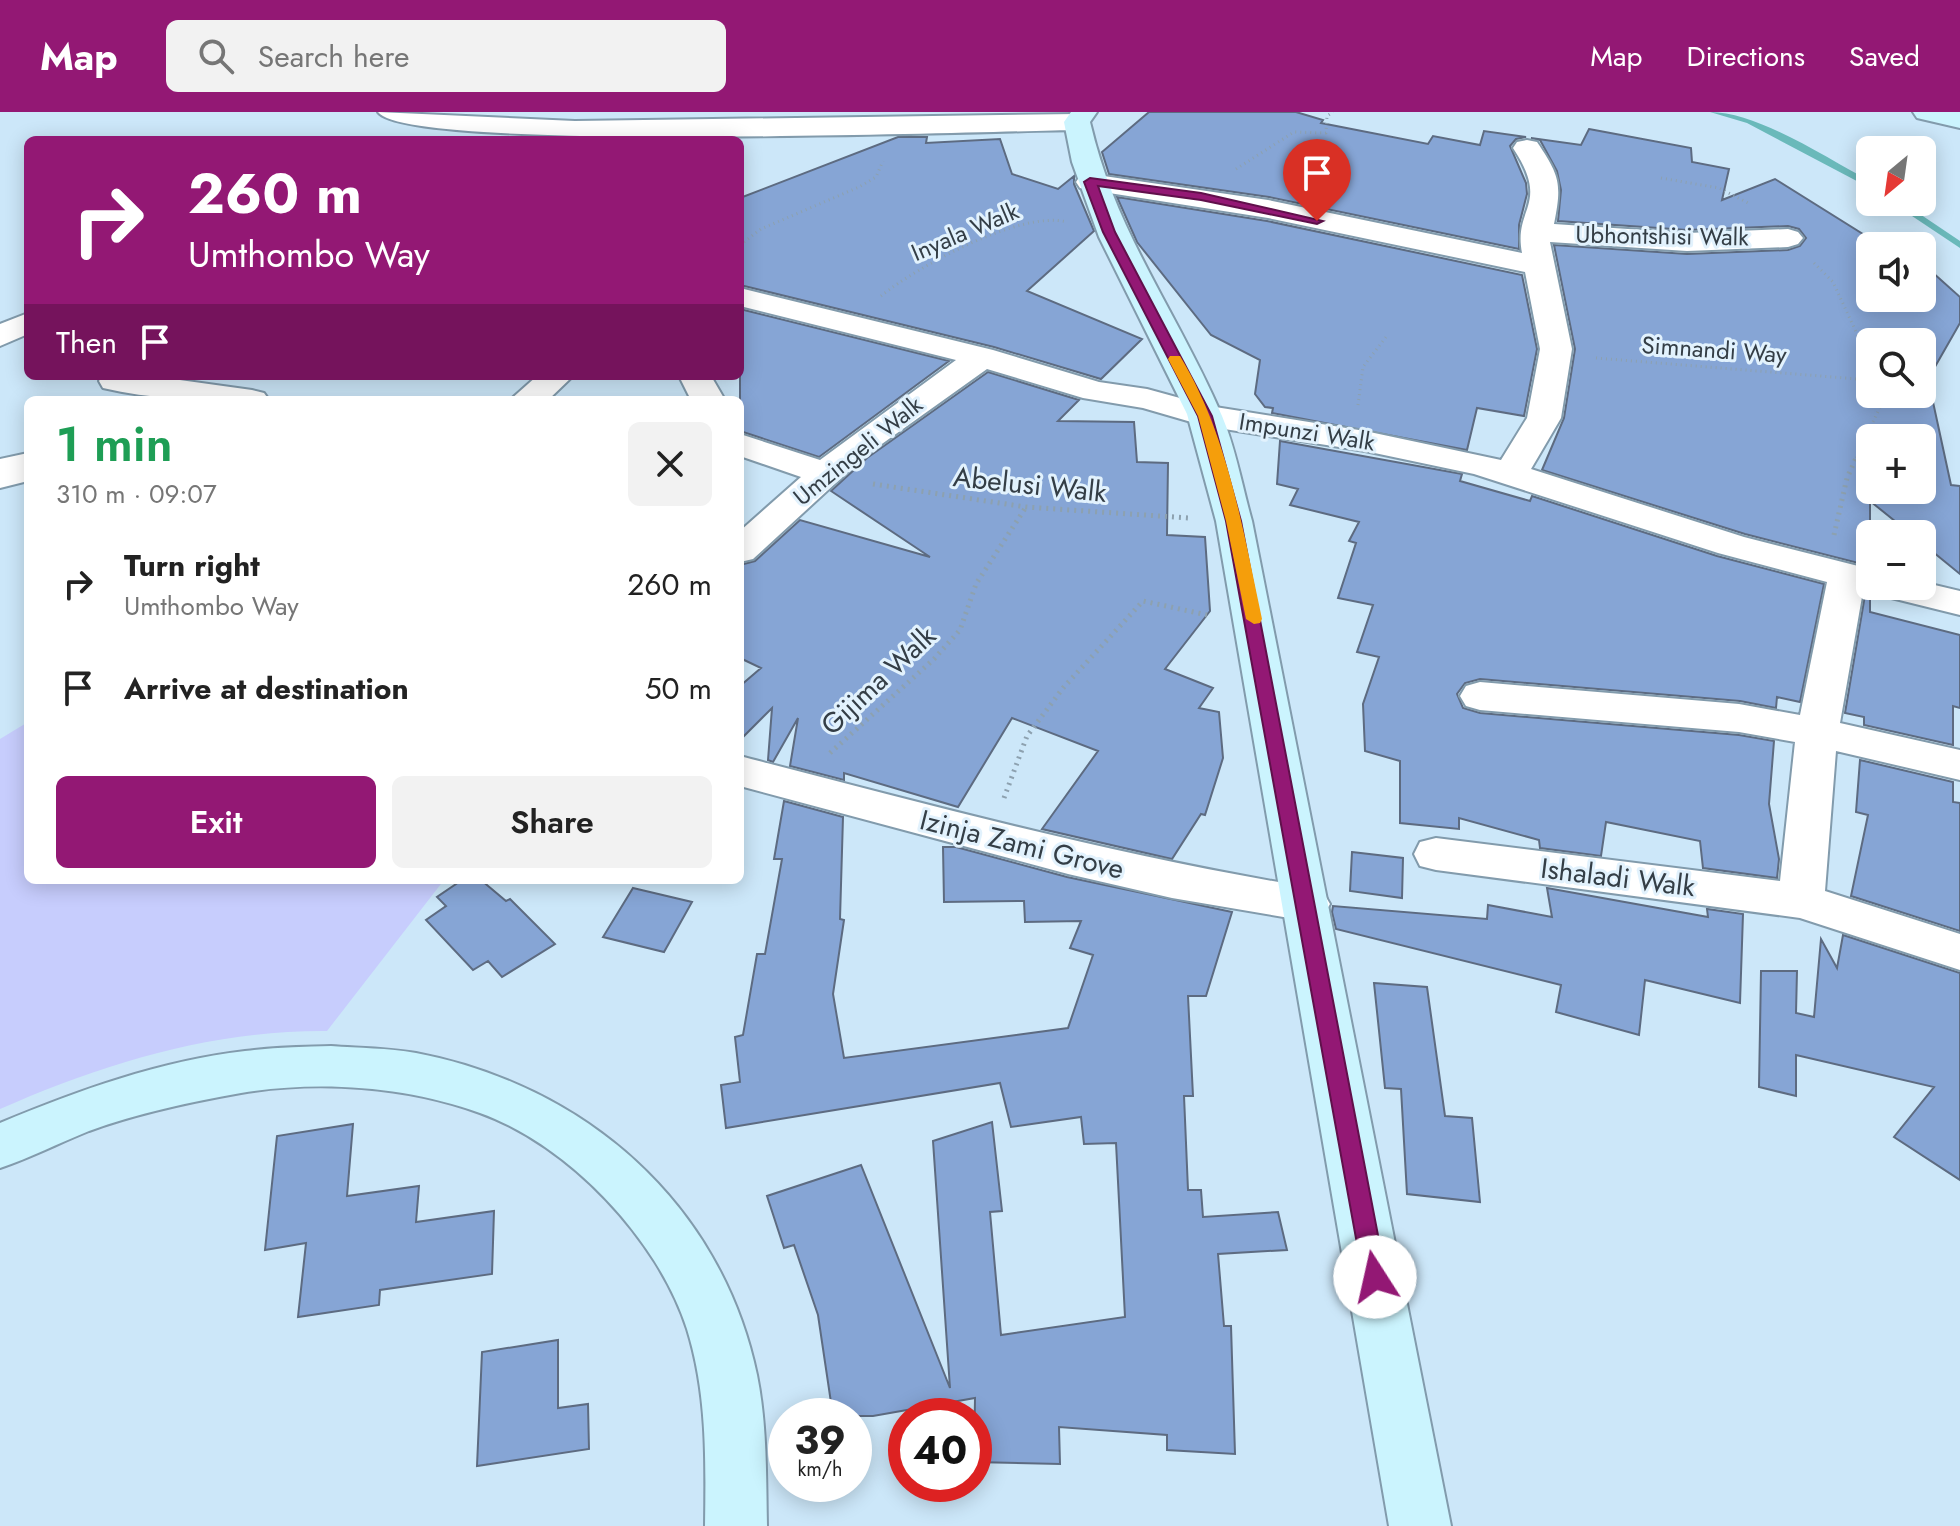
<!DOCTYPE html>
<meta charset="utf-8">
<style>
:root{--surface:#fff;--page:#f2f2f2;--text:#222;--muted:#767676;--accent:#931874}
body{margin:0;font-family:Jost,sans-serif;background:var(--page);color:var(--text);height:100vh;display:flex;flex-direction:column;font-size:30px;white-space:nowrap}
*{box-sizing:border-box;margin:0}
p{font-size:26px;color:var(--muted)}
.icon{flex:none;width:44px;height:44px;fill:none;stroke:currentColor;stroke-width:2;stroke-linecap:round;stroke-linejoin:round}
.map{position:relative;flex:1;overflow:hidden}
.side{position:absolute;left:24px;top:284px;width:720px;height:488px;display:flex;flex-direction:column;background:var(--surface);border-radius:12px;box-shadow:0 4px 20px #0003}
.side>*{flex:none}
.banner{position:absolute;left:24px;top:24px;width:720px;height:244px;border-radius:12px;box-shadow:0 4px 20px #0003;background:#931874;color:#fff;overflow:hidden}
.needle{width:52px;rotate:209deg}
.controls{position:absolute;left:1856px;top:24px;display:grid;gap:16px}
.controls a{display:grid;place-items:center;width:80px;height:80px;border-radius:12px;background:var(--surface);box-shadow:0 4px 20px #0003;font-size:40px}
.speed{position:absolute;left:768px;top:1286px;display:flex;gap:16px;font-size:40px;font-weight:700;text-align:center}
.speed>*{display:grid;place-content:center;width:104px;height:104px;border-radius:50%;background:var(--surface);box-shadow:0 4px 20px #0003;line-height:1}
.speed small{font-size:20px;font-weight:400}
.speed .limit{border:12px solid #d22;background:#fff;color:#111}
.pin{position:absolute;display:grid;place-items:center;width:68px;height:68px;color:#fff;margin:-82px -34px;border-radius:50% 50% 50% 0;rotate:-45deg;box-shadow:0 0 8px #0007}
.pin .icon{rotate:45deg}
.me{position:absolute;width:88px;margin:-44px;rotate:350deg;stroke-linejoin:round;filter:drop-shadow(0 0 6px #0008)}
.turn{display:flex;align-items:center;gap:28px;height:168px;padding:0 32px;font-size:36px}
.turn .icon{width:104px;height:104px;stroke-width:2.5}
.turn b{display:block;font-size:56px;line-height:68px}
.then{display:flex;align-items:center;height:76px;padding:0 32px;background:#0003;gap:16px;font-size:30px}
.round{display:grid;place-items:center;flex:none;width:84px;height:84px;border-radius:12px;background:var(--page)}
.head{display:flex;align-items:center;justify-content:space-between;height:136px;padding:0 32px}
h1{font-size:48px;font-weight:600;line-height:60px;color:#1e9e55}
.button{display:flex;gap:16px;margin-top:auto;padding:16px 32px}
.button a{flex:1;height:92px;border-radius:12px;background:var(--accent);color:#fff;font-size:32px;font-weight:600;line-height:92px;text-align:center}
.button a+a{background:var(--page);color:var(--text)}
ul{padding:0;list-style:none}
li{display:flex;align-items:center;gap:24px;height:104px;padding:0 32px}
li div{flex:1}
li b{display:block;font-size:30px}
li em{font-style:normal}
header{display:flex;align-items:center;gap:48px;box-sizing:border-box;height:112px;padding:0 40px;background:var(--accent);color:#fff}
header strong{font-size:38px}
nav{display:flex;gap:44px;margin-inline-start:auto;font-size:28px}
.search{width:560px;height:72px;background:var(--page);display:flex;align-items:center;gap:20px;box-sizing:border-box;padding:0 28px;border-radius:12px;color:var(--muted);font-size:30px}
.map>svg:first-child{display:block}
.green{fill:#c7cdfd}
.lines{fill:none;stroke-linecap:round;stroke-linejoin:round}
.stream{fill:#6ab9ba;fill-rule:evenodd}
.building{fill:#86a5d5;stroke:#5d6b81;stroke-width:2;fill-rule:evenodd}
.lane-casing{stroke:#829bac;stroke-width:4}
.street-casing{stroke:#829bac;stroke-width:4}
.secondary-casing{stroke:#829bac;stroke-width:4}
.path-far1{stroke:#8da1af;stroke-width:3;stroke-dasharray:1 4;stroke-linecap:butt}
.path{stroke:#8da1af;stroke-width:5;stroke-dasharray:2 5;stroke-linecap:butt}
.lane{fill:#fff;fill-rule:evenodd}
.street{fill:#fff;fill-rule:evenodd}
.secondary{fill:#cbf4fe;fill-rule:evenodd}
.route{fill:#931874;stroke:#60104b;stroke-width:2}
.slow{fill:#f59e0b}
.labels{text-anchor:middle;stroke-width:6;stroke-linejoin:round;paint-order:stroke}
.far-street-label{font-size:24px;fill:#343e46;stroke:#e2f2fd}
.street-label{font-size:28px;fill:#343e46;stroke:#e2f2fd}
</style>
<header>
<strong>Map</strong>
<div class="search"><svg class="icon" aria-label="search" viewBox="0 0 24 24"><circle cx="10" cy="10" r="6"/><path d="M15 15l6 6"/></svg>Search here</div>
<nav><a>Map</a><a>Directions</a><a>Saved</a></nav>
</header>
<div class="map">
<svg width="1960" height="1414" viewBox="0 0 1960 1414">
<rect width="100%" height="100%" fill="#cce7f9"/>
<path class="green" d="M28 610V768H444L327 919C213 918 104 951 0 997V627Z"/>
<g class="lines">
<path class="stream" d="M1710 0C1758 0 1826 46 1870 69V76L1747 11Z
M1891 90H1902L1960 129V136Z"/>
</g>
<path class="building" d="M1149 0H1296L1323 8 1321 11 1428 32 1433 24 1480 33 1484 19 1526 25 1516 27 1510 34 1526 71 1527 82 1519 113V137L1269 85 1109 62 1102 40Z
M1589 17 1691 36 1692 50 1729 57 1722 88 1775 67 1882 134H1870V186H1922V151L1960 185V211L1928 267 1951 373 1960 374V462L1922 431V422H1911L1870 389V454L1745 422 1542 358 1564 306 1575 237 1554 133 1687 142 1788 138 1800 134 1806 126 1799 117 1788 114 1687 118 1558 109 1561 78 1557 59 1540 28 1531 26 1581 33ZM1870 230H1922V282H1870ZM1870 326H1922V378H1870Z
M898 25H927L926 31 1000 27 1012 62 1058 77 1074 64V72L1094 119 1027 179 1142 227 1101 267 994 235 740 173V86Z
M1117 85 1267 109 1522 163 1537 237 1524 304 1477 296 1467 338 1272 301 1273 296 1265 295 1255 282 1260 248 1211 223 1137 130Z
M740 197 949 249 819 345 740 319Z
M988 260 1079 288 1058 309 1134 310 1137 350 1168 351 1167 423 1205 425 1210 499 1165 557 1213 576 1199 596 1219 600 1223 646 1205 703 1201 702 1172 747 1042 717 1098 639 1012 606 958 695 844 661V668L790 654 798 606 773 650 768 648 772 596 740 628V574L761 556 740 546V453L755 449 800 408 930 445 831 379 867 346Z
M1280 329 1462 362 1460 369 1530 389 1532 384 1717 444 1824 472 1800 590 1777 585 1776 596 1740 589 1480 567 1465 571 1457 582 1463 596 1480 601 1739 623 1774 629 1769 692 1779 747 1777 766 1703 756 1700 729 1606 710 1601 744 1540 736 1539 728 1459 706V717L1400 711V649L1365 639 1363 592 1379 545 1357 540 1373 493 1338 486 1356 431 1349 429 1359 410 1290 393 1298 377 1277 372Z
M1865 483 1870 484V500L1960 523V596L1953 594V633L1864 613V605L1845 601Z
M1860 648 1953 670V690L1960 691V819L1851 784 1868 703 1856 700Z
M784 689 843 705 840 807 844 808 833 882 844 946 1068 916 1093 843 1070 836 1081 809 1025 810 1024 789 944 790 943 735H956L1067 765 1232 800 1206 884H1188L1193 984H1184L1188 1078H1201L1203 1105 1278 1100 1287 1138 1218 1142 1224 1214H1231L1235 1342 1167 1338V1323L1059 1315 1060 1352 974 1350 975 1286 873 1304H833L818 1203 794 1133 784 1136 767 1084 861 1053 950 1276 933 1029 992 1010 1002 1099 990 1100 1001 1223 1125 1205 1116 1031 1084 1032 1081 1005 1011 1015 1000 971 726 1016 721 973 740 970 735 925 743 923 757 842H765L782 747H774Z
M1352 740 1403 746 1402 786 1350 779Z
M462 768H481L506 789 510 787 555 832 502 865 488 849 473 858 426 808 446 794 437 785Z
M633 776 692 790 664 840 603 825Z
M1547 776 1708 805 1707 797 1743 802 1740 891 1645 868 1639 923 1556 900 1561 873 1336 817 1332 800 1333 794 1487 807 1488 793 1552 805Z
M1843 823 1960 861V1068L1894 1025 1934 975 1796 943V984L1759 975 1761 859H1797L1796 901 1814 905 1821 827 1837 856Z
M1374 871 1427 875 1445 1004 1472 1006 1480 1090 1407 1082 1401 977 1385 976Z
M353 1012 347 1084 419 1074 416 1110 494 1099 492 1162 380 1178 379 1193 298 1205 306 1131 265 1138 277 1024Z
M558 1228V1296L588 1292 589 1337 477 1354 482 1240Z"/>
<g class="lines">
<defs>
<path id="lane" d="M22 359 28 361V369L0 376V364Z"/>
<path id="street" d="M378 0 575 9 1077 2 1086 4 1090 10 1086 16 1077 18C993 19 406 41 378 0Z
M1527 28 1537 30C1560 64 1562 72 1554 112L1687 121 1788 117 1798 120 1803 126 1798 132 1788 135 1687 139 1550 130 1572 237 1561 306 1531 357 1744 425 1870 457V474H1922V470L1960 479V503L1863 479 1840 611 1960 638V668L1836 639 1825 779 1960 822V858L1800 806 1436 758 1420 754 1414 742 1420 730 1436 726 1780 769 1795 630 1739 620 1480 598 1466 594 1460 584 1466 574 1480 570 1739 592 1800 603 1827 470 1718 441 1474 362 1365 339 1205 314 1143 296 1083 286 987 257 865 344 753 447 740 450V419L801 365 740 344V322L820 348 956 248 740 194V176L993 238 1099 270 1147 277 1209 294 1365 319 1501 348 1527 306 1540 237 1525 160 1268 106 1090 78 1080 76 1076 70 1080 64 1090 62 1268 88 1522 141C1513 95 1551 93 1513 36L1517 30Z
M28 201V222L0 234V212Z
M102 264H151L252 278 264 281 269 288C213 288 158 289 103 276L99 269Z
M537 264H573L548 288H510Z
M679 264H711L725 288H691Z
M28 341V363L0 369V347Z
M740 644C928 693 1115 743 1307 775L1323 780 1330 792 1323 804 1307 809 1172 786 1068 762 740 674Z"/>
<path id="secondary" d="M1071 0H1097L1090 10C1116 122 1178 201 1222 304 1236 337 1242 374 1252 409L1451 1414H1389L1216 409 1187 302 1099 125 1072 50 1064 10Z
M1913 0H1960V16L1917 6Z
M331 934C359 936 388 936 416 941 584 973 721 1091 757 1263 767 1312 766 1364 767 1414H705C706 1347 707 1281 687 1217 658 1127 569 1033 480 1001 406 974 318 968 241 981 190 990 138 1001 89 1019 59 1031 30 1046 0 1056V1011C79 978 160 949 245 939 274 935 302 935 331 934Z"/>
</defs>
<use href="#lane" class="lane-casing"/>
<use href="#street" class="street-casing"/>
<use href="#secondary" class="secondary-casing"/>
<path class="path-far1" d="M1236 57 1294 20 1326 21 1327 4 1333 0
M1661 66 1719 76 1748 91
M740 133 761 117 859 75 876 65 883 49
M1814 151 1833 170 1870 250
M881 184C918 154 1021 98 1067 110
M1596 246 1870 268
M1358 293 1363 255 1386 225
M1856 346 1880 295 1879 282"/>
<path class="path" d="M873 372 1026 395 1189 406
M1834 423 1847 366 1857 344
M830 641 934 547 960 518 976 472 1026 395
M1004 686 1027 624 1063 576 1143 489 1207 503"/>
<use href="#lane" class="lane"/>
<use href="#street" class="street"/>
<use href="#secondary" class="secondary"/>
</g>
<path class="route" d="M1090 66 1201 81 1323 109 1317 112 1201 88 1098 74 1115 120 1212 304 1241 409 1386 1165 1383 1173 1375 1176 1367 1173 1363 1165 1226 409 1198 304 1103 120 1084 70Z"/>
<path class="slow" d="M1170 244H1180C1228 323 1243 418 1262 507L1260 511 1254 512 1246 507 1226 409 1198 304 1168 247Z"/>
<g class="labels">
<g class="far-street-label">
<text transform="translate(965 120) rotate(-23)" y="8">Inyala Walk</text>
<text transform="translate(1662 124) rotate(1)" y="8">Ubhontshisi Walk</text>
<text transform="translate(1714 238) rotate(4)" y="8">Simnandi Way</text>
<text transform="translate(1307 320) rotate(9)" y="8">Impunzi Walk</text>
<text transform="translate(858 339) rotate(-39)" y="8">Umzingeli Walk</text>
</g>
<g class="street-label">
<text transform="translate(1030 372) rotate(6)" y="10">Abelusi Walk</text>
<text transform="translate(878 568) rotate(-43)" y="10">Gijima Walk</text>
<text transform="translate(1022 732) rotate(14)" y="10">Izinja Zami Grove</text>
<text transform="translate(1618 765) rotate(7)" y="10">Ishaladi Walk</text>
</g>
</g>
</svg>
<div class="controls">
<a><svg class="needle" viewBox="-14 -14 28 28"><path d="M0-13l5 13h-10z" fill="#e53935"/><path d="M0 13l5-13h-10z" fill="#767676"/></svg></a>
<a><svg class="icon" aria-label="sound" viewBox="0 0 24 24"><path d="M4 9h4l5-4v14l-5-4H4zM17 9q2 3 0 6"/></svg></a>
<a><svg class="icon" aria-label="search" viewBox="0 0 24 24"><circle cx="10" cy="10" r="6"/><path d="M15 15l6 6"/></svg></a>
<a>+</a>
<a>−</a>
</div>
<div class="speed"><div>39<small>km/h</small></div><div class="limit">40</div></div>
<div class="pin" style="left:1317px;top:109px;background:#d93025"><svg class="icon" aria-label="arrive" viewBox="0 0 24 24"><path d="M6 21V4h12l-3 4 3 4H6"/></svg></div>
<svg class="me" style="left:1375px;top:1165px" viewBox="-20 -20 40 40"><circle r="19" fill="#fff"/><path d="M0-13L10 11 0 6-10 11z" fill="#931874"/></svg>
<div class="banner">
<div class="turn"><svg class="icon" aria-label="right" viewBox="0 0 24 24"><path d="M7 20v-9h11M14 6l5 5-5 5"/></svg><div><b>260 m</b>Umthombo Way</div></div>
<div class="then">Then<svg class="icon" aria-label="arrive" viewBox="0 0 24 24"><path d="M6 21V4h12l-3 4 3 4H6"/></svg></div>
</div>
<section class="side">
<div class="head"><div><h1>1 min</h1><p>310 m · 09:07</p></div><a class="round"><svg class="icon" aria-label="close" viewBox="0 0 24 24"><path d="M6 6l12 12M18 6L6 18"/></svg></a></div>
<ul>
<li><svg class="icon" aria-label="right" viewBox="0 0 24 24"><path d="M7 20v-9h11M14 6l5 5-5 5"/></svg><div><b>Turn right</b><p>Umthombo Way</p></div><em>260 m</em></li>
<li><svg class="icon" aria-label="arrive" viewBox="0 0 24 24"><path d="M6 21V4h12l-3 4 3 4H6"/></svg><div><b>Arrive at destination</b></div><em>50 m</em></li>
</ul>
<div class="button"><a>Exit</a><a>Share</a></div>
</section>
</div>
